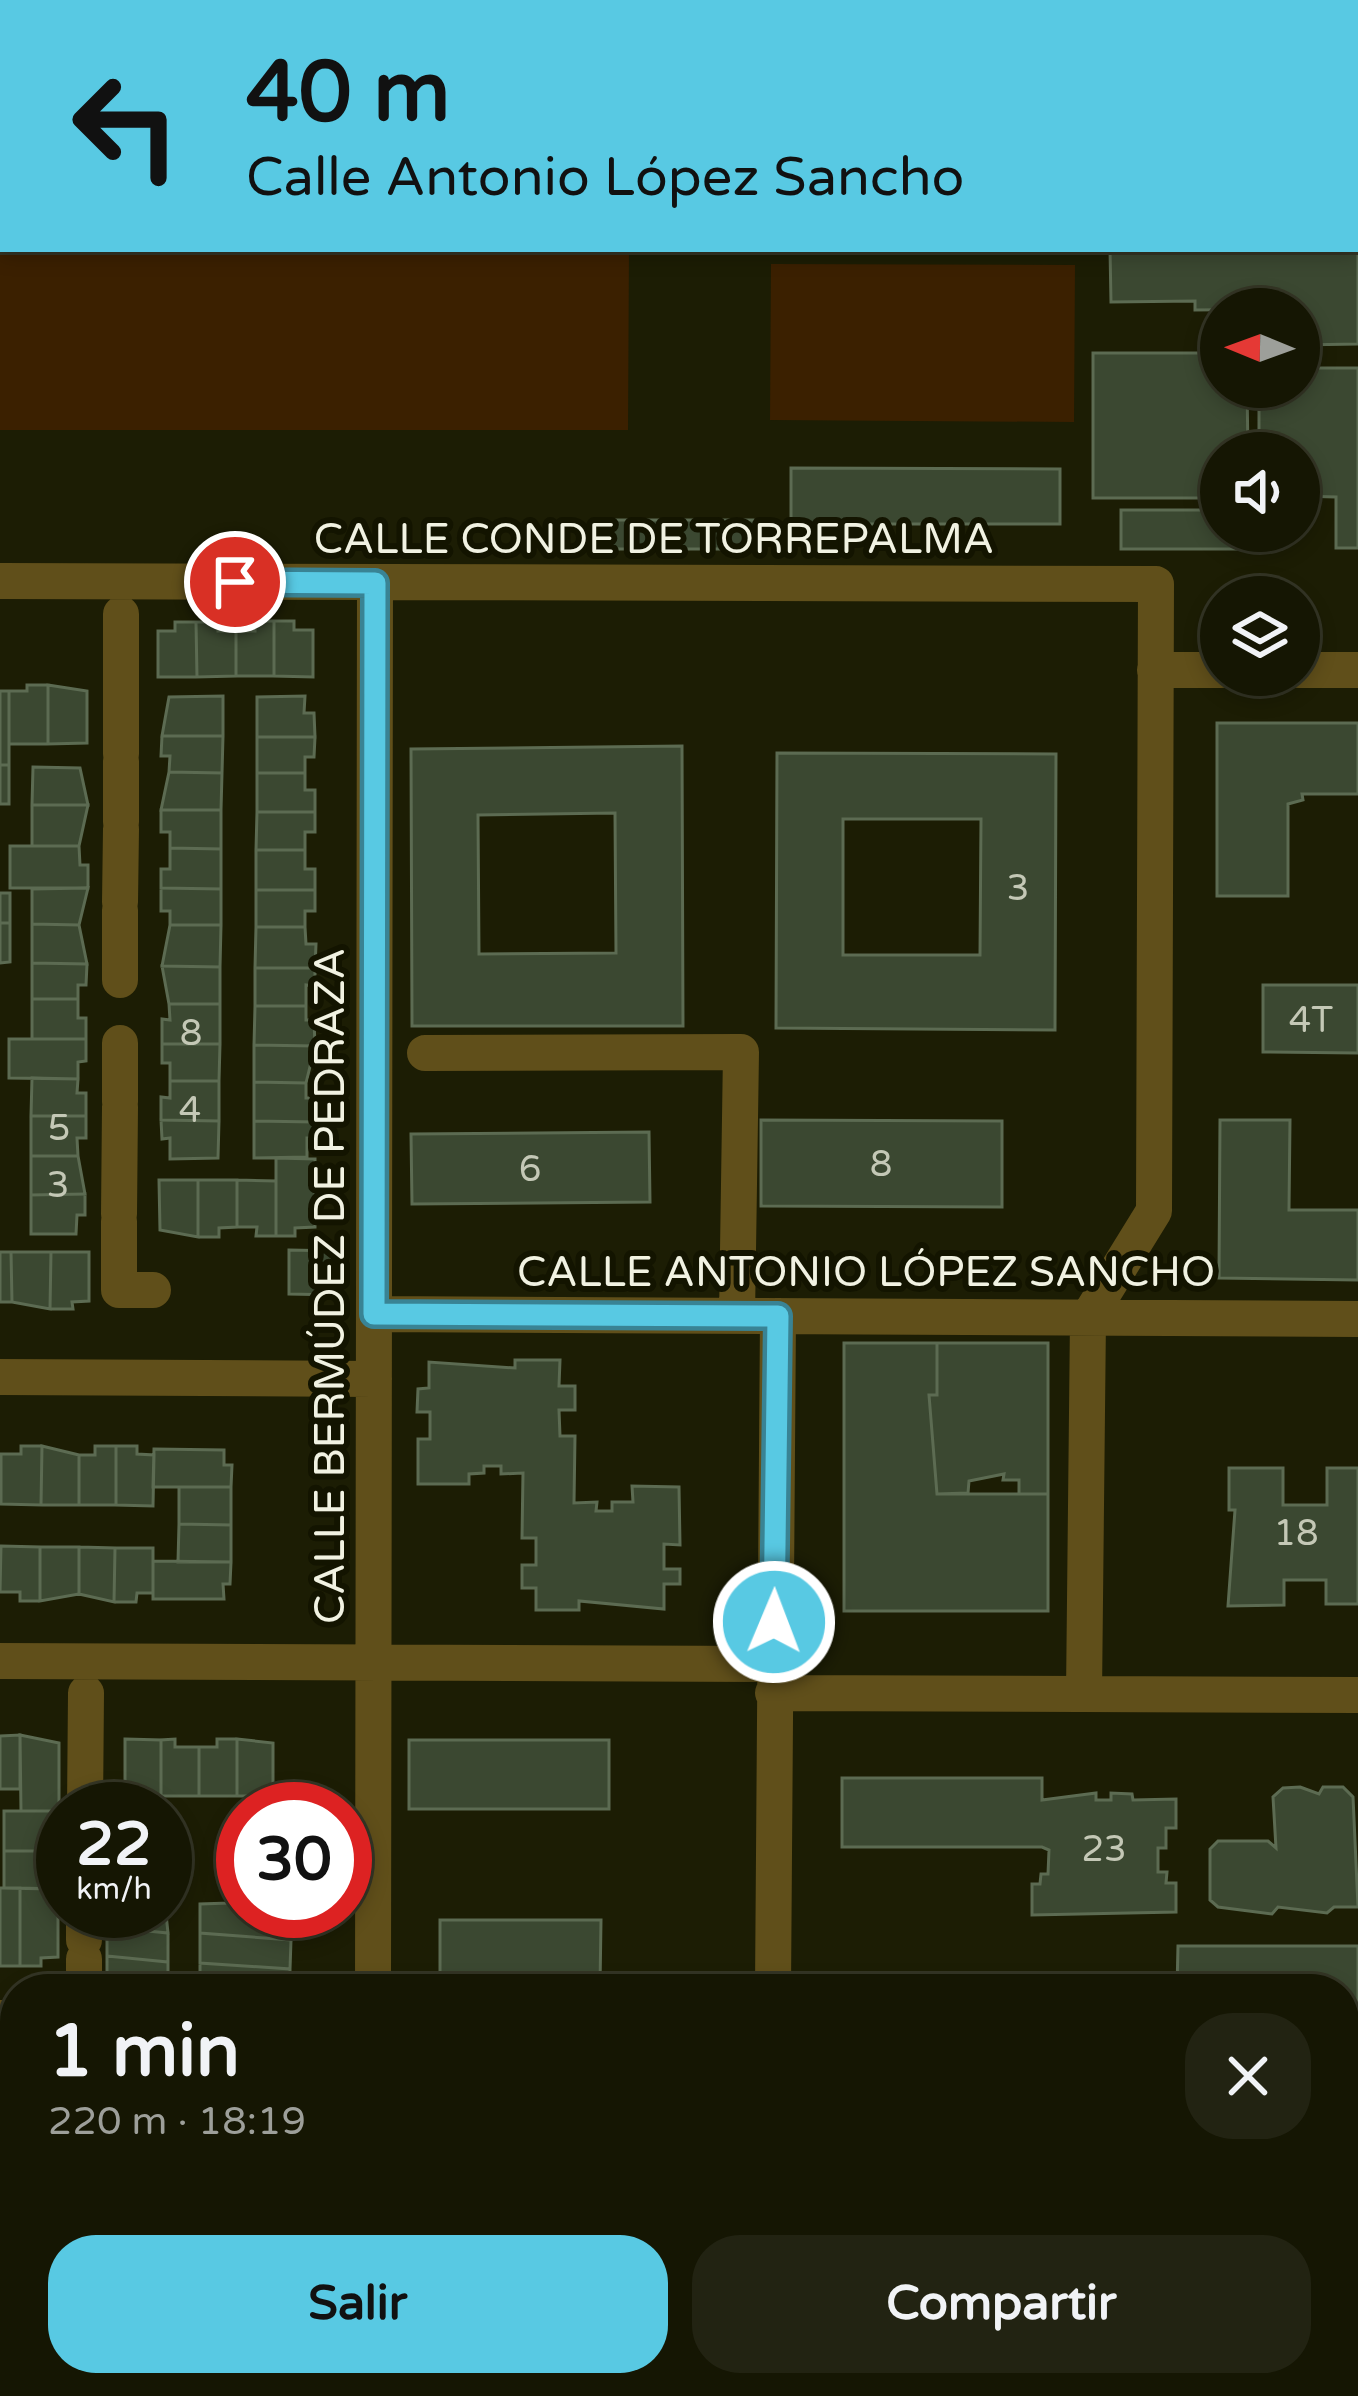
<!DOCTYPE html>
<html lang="es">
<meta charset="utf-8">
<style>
:root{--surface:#151603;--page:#222312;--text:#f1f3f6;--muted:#9d9f9a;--line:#343525;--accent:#58c9e3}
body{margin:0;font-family:"Varela Round",sans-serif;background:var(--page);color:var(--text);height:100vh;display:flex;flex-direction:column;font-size:45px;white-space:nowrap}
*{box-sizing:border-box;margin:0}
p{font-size:39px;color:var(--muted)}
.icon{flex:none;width:66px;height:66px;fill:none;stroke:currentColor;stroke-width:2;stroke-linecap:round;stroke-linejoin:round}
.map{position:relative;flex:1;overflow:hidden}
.drawer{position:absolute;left:0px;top:1974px;width:1359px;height:423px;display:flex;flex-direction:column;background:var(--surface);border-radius:48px 48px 0 0;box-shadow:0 6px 18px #0003,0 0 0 3px var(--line)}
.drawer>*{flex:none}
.top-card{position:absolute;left:0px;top:0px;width:1359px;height:252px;box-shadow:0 6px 18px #0003,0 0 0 3px var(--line);background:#58c9e3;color:#111;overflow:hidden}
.needle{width:78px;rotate:271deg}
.fabs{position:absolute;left:1200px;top:288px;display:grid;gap:24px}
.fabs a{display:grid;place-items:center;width:120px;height:120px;border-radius:50%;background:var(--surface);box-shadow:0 6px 18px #0003,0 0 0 3px var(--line);font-size:60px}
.speed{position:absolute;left:36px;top:1782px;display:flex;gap:24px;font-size:60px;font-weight:700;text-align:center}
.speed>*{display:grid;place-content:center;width:156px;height:156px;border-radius:50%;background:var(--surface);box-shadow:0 6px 18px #0003,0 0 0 3px var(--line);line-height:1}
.speed small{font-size:30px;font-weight:400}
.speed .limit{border:18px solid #d22;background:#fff;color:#111}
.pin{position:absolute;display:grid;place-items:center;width:102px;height:102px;color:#fff;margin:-51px;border:6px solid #fff;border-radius:50%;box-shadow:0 3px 12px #0007}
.me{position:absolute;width:132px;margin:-66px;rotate:1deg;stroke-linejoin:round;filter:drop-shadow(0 0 9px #0008)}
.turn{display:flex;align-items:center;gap:42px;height:252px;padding:0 48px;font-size:54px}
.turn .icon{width:156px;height:156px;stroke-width:2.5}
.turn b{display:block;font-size:84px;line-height:102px}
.round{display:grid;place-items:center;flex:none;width:126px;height:126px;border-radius:48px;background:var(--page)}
.headline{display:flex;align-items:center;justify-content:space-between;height:204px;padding:0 48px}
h1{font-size:72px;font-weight:700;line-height:90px}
.action{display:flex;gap:24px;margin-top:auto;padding:24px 48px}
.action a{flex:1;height:138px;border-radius:48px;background:var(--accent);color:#111;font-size:48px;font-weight:700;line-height:138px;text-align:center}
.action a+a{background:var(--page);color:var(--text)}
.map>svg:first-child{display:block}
.green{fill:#3b2000}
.building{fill:#3b4831;stroke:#5c6b52;stroke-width:3;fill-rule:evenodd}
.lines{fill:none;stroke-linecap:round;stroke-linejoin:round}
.minor{stroke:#604f1a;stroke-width:36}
.route-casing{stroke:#398394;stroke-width:30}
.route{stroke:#58c9e3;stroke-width:21}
.labels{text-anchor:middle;stroke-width:12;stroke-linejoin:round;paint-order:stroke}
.number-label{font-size:36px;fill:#c4c8b6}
.street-label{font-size:42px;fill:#f1f2e2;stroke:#131400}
</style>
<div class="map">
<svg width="1358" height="2396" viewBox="0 0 1358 2396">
<rect width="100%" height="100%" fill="#1c1d04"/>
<path class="green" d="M0 56 3 249H629L628 430H0Z
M771 264 1075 265 1074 422 770 420Z"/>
<path class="building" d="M803 0H864V3Z
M872 0H1207V3H890Z
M1225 0H1358V344L1299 345V309L1195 310V301L1111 302 1110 249H1356V3Z
M1093 353H1221V387H1247L1248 453H1221V498H1093Z
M1299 368H1358V548H1336V497L1299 496V453H1259V387H1299Z
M791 468 1060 469V524H791Z
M1121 510H1221V531H1269V549H1121Z
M610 520H753V549H610Z
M255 621H274V676H236V631H255Z
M274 621H294V630H313V677L274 676Z
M175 622H196L197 677H158V631H175Z
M196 622H218V631H236V676L197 677Z
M27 685H48V744H9V691H27Z
M48 685 87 691V743L48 744Z
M0 691H9V765H0Z
M223 696V736H162L169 697Z
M305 696 304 713H314L315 737H257V697Z
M1217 723H1358V794H1302L1303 800 1288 804V896H1217Z
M162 736H223L222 773 169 772 170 756H161Z
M257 737H315L314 757H305V773H257Z
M682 746 683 1026H412L411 749ZM615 813 616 953 479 954 478 815Z
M777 753 1056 754 1055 1030 776 1028ZM843 819H981L980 955H843Z
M0 765H9V804H0Z
M33 767 80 768 88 805H32Z
M169 772 222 773 221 810H161Z
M257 773H305V790H315V812H257Z
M32 805H88L79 846H32Z
M161 810H221V849L170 848V832H161Z
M257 812H315V832H305V850H256Z
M10 846H79L80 865H88V888H10Z
M170 848 221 849V889L161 888V869H170Z
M256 850H305V869H315V890H256Z
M88 888 79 925 32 924V889Z
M161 888 221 889V925H170V911H161Z
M256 890H315V911H305V927H256Z
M0 893H10V923H0Z
M0 923H10V962L0 963Z
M32 924 79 925 87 964 32 963Z
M170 925H221L220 967 162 966Z
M256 927H305L306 944H316L315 968H255Z
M32 963 87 964 86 985H78V999H32Z
M162 966 220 967V1004H169Z
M255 968H315V986L306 985V1006H255Z
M1263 985H1358V1053L1263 1052Z
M32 999H78V1018H86V1039H32Z
M169 1004H220V1044H162V1019L170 1020Z
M255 1006H306V1020H314L315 1046 254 1045Z
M9 1039H86V1061L78 1062V1079L9 1078Z
M162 1044H220L219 1081H170V1063H162Z
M254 1045 315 1046 306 1083 254 1082Z
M32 1078 78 1079 77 1093H86V1116H31Z
M170 1081H219V1121L161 1120V1097L170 1098Z
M254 1082 306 1083V1098H315V1122L254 1121Z
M31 1116H86V1138H77L78 1156H31Z
M161 1120 219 1121 218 1158 170 1159V1138L162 1139Z
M761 1120 1002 1121V1207L761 1206Z
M1220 1120H1290L1289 1210H1358V1280L1219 1278Z
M254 1121 315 1122V1138H307V1157L254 1158Z
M649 1132 650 1202 412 1204 411 1134Z
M31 1156H78L85 1194 31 1195Z
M276 1158 315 1159V1227L295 1228V1236H276Z
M159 1180H198V1237L160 1230Z
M198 1180H237V1227L219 1228V1237H198Z
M237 1180 276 1181V1236H256L257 1227H237Z
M85 1194V1215H77L76 1234H31V1195Z
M289 1250 338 1251V1295L289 1294Z
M0 1252H11L12 1302H0Z
M11 1252H51L50 1309 12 1302Z
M51 1252H89V1301L72 1302 73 1309H50Z
M844 1343H937V1395H929L937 1494H1048V1611H844Z
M937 1343H1048V1494H1019V1480H1003L1004 1474 969 1481 968 1493 937 1494 929 1395H937Z
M515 1360H560L559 1386H575V1410H559L560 1436H575L574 1503 597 1502 596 1511H612V1502H633L632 1486 679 1487 680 1545 664 1544V1569H680V1584H664V1609L579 1601V1610H536V1588H522V1565H536V1538H522L523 1473 501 1474V1466H484V1473L469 1474V1484H418V1439H430V1412H417L418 1389 429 1388V1362L515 1368Z
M21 1446H42L41 1505 1 1504V1454H21Z
M42 1446 79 1455V1505H41Z
M95 1446H116V1505H79V1455H95Z
M116 1446H137V1454L154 1455 153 1506 116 1505Z
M154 1449 224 1450V1465H232L231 1487H153Z
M1229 1468H1283V1505H1327V1468H1358V1604H1326V1580H1284V1605L1228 1606 1235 1510H1229Z
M179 1487H231V1525L179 1524Z
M179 1524 231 1525V1562H178Z
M1 1546 40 1547V1601H20V1592H0Z
M40 1547H79V1594L40 1601Z
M79 1547 115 1548 114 1602 79 1594Z
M115 1548H153V1593H137L136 1602H114Z
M153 1561 231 1562 230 1584H223L224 1599H153Z
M20 1735 59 1743V1811H21Z
M20 1735V1789H0V1736Z
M125 1739 161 1740V1809H140V1796H125Z
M175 1739V1747H199V1796H161V1740Z
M217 1739H237V1796H199V1747H217Z
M237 1739 273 1743V1796H237Z
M409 1740H609V1809H409Z
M842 1778H1042V1800L1096 1793V1800H1111V1793L1132 1794 1133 1800 1176 1799V1828H1166V1848H1158V1872H1167L1166 1883H1176V1912L1032 1915V1884H1040L1041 1874H1048L1049 1850 1042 1847H842Z
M1300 1787 1319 1794 1323 1787H1343L1353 1797 1358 1907H1334L1327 1913 1278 1907 1272 1914 1218 1907 1210 1900V1849L1218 1841H1268L1276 1848 1273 1797 1283 1788Z
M4 1811H59V1851H4Z
M230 1819H243V1848H230Z
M230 1848H243V1876H230Z
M4 1851H59L58 1871H50V1889L4 1888Z
M230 1876H243V1903H230Z
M0 1888H20V1966H0Z
M20 1888 58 1889V1957L41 1958V1966H20Z
M230 1903H243V1911H290L291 1940 200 1933V1904Z
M165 1904 168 1933 107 1927V1911H165Z
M440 1920H601L600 1987 625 1989H440Z
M107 1927 168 1933V1962L107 1956Z
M200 1933 291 1940 290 1969 200 1963Z
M1178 1946H1358V2014H1345L1344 1989H1177Z
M107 1956 168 1962V1989L107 1985Z
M200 1963 290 1969V1989H200Z
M0 2072H15V2128H0Z
M0 2150H15V2189H0Z
M0 2189H15V2228H0Z
M0 2228H15V2306H0Z
M889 2392 996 2393V2396H889Z"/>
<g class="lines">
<path class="minor" d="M0 581 1156 584 1154 1211 1088 1318 1084 1694
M1155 670H1221
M1299 670H1358
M121 754V614
M121 822V761
M120 902 121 829
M120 910V980
M425 1053 741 1052 737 1316
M120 1102V1043
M119 1214 120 1107
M119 1221V1290H153
M374 1314 1358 1319
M0 1377 374 1379
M0 1661 774 1664
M773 1693 1358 1695
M85 1809 86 1693
M84 1940V1911
M84 1989V1959
M373 1989 375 583
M773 1989 778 1316
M0 2018H15
M1344 2033H1358
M1344 2289H1358
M1344 2352H1358
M0 2378H15
M126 2396V2382
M772 2396V2382"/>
</g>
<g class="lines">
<defs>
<path id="route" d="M235 582 375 583 374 1314 778 1316 774 1622"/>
</defs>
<use href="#route" class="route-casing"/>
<use href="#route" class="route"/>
</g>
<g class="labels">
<g class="number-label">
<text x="1018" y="900">3</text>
<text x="1311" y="1032">4T</text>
<text x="191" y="1045">8</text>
<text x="190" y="1122">4</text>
<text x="59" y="1140">5</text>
<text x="881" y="1176">8</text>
<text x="530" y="1181">6</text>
<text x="58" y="1197">3</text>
<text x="1296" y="1545">18</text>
<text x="1104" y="1861">23</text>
</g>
<g class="street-label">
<text x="654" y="553">CALLE CONDE DE TORREPALMA</text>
<text x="866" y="1286">CALLE ANTONIO LÓPEZ SANCHO</text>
<text transform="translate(329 1286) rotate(-90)" y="15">CALLE BERMÚDEZ DE PEDRAZA</text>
</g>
</g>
</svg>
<div class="fabs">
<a><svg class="needle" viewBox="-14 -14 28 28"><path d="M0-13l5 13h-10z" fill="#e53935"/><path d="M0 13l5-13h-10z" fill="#9d9f9a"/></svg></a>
<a><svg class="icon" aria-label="sound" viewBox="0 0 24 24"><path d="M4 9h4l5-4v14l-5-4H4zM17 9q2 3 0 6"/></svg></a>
<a><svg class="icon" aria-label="layers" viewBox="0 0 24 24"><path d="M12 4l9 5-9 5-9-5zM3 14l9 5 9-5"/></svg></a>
</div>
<div class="speed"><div>22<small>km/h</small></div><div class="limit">30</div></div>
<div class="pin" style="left:235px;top:582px;background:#d93025"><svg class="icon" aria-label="arrive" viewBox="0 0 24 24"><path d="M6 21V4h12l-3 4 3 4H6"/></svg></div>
<svg class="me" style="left:774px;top:1622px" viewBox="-20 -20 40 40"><circle r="17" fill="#58c9e3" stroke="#fff" stroke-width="3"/><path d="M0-11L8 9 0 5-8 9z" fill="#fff"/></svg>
<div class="top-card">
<div class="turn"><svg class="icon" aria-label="left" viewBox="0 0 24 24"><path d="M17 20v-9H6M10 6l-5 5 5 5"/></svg><div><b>40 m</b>Calle Antonio López Sancho</div></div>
</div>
<section class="drawer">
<div class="headline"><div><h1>1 min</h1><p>220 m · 18:19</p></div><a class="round"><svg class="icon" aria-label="close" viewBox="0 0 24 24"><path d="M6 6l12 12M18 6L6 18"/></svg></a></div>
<div class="action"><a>Salir</a><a>Compartir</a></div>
</section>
</div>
